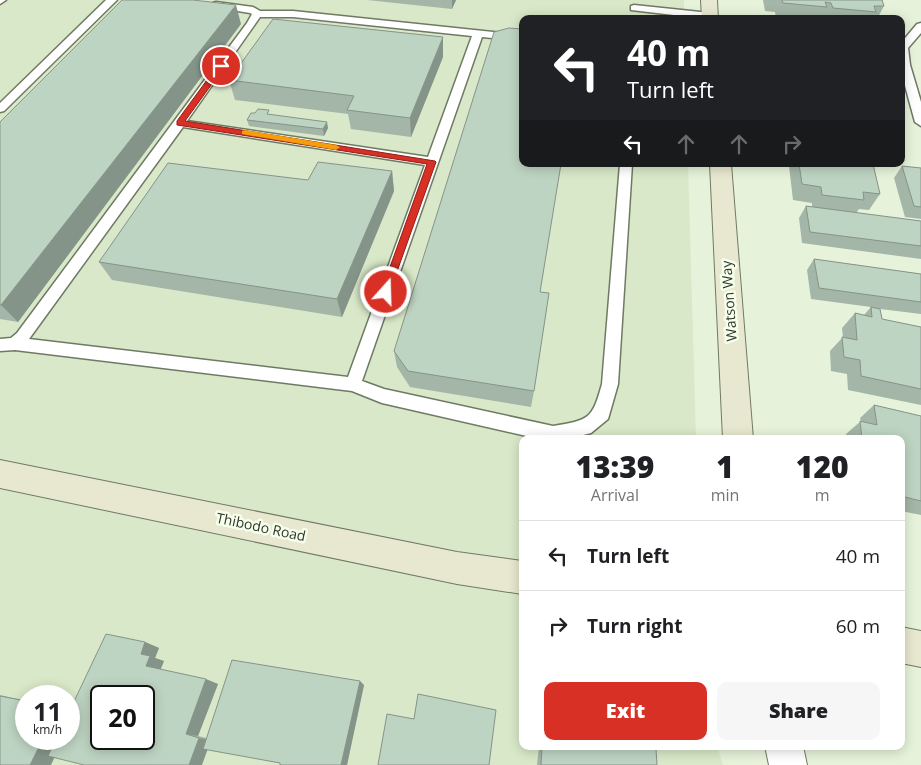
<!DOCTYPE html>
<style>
:root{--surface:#fff;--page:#f6f6f6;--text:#202124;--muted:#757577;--line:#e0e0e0;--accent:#d93025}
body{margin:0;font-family:"Open Sans",sans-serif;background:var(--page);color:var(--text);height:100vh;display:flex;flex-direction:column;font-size:19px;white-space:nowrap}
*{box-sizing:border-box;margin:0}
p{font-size:16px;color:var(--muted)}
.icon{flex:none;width:28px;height:28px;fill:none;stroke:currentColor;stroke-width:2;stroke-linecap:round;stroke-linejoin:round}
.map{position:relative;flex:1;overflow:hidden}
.details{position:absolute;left:519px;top:435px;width:386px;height:315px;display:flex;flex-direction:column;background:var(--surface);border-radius:10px;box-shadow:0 2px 12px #0003}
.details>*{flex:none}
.banner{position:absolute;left:519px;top:15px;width:386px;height:152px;border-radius:10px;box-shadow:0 2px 12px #0003;background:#202124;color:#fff;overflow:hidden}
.speed{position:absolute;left:15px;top:685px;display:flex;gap:10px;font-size:25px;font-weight:700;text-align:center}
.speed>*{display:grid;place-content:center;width:65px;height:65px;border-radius:50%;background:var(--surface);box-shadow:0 2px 12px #0003;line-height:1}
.speed small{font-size:12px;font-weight:400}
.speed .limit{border:2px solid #111;border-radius:8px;background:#fff;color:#111}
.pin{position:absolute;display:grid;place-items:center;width:42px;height:42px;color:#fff;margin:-21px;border:2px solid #fff;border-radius:50%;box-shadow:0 1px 5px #0007}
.me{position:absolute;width:55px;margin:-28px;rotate:20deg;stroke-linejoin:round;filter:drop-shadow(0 0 4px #0008)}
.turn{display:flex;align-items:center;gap:18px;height:105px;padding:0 25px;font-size:22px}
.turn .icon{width:65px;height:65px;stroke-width:2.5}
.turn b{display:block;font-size:35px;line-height:42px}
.lanes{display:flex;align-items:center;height:48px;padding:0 25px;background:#0003;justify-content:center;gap:25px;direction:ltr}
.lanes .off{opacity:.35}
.eta{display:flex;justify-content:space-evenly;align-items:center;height:85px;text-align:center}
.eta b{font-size:30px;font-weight:800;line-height:35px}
.primary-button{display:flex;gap:10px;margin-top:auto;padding:10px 25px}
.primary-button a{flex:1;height:58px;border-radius:10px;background:var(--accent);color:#fff;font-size:20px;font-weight:800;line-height:58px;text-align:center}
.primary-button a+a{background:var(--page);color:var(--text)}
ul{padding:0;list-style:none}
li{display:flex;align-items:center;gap:15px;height:70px;padding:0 25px;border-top:1px solid var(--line)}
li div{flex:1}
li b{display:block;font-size:19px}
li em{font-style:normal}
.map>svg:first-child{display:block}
.built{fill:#d8e8c8;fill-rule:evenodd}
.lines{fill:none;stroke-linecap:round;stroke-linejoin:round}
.lane-casing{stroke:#6f7964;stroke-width:3}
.street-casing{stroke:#6f7964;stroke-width:2}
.secondary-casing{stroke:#6f7964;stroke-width:2}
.lane{fill:#fff;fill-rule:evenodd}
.street{fill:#fff;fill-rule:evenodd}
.secondary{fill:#e8e8d0;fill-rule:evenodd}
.wall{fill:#a3b6a7}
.shaded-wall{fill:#859488}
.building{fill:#bed4c2;stroke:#859488;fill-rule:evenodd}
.route{fill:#d93025;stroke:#8d1f18}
.slow{fill:#f59e0b}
.labels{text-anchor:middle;stroke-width:5;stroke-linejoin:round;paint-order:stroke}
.street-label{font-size:14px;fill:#31352c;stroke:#f5ffeb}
</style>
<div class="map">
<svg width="921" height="765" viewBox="0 0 921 765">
<rect width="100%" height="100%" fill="#e6f3da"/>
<path class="built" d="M0 0H684V19H522V164H688L696 439H522V746H717L723 765H0ZM26 696H69V739H26ZM101 696H144V739H101Z"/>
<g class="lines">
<defs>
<path id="lane" d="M0 0H6L0 4Z
M106 0H117L4 111 0 112V103Z
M216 2 253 7 260 11H293L522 35V41L482 37 362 381 384 389 553 426C589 420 592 420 602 384L620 164H632L618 384 608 419 591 433 568 439H540L382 403 352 391 15 350 0 351V339L11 338 17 333 247 23 252 14 250 13 213 7V3ZM260 17H293L472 36 428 157 187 121ZM183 127 425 165 348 377 29 339Z
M634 5 710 13 715 16 708 19 631 10V6Z
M921 23V33L908 48 910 65 921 102V126L915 122 901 71V43L917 24Z"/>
<path id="street" d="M765 746H803L807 765H769Z"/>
<path id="secondary" d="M701 0H717L718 19H702Z
M710 164H731L753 439H723Z
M0 460 457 552 522 561V594L457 584 0 488Z
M901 627 921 631V667L901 663Z"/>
</defs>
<use href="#lane" class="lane-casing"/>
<use href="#street" class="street-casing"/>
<use href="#secondary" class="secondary-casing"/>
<use href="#lane" class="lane"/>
<use href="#street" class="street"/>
<use href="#secondary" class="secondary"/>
</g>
<path class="wall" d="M367 0H456L452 9Z
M763 0H882L884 6 877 19H776L775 12 765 11Z
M241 24 18 322 0 319V122Z
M443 57 411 137 351 129 348 114 235 100 229 80Z
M270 115 328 128 324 136 249 126 247 120Z
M790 164H873L880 194 869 210 859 209 856 213 921 221V259L802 243 799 218 806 206 812 207V203L793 200 789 166Z
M902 166 921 168V219L905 217 894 178Z
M392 171 394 191 342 317 112 280 99 262 308 180Z
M814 259 921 274V314L872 308 882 319 921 327V405L848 390 847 374 831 371 830 351 843 337 842 328 855 313 864 315 871 307 811 299 807 270Z
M540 292 534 391 531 407 410 387 397 367 394 351Z
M874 405 921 416V515L901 511V439H847L846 434 861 421 860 418Z
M145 642 159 648 155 658 164 661 160 669 218 684 198 736 207 738 364 685 347 765H280V763L208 749 54 758 0 765V695L26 701V739H69V707H71Z
M539 746H643L657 765H537Z"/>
<path class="shaded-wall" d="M452 0H456L452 9Z
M236 5 241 24 18 322 1 305Z
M443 37V57L411 137 410 118Z
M327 122 328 128 324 136 323 129Z
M392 171 394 191 342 317 337 299Z
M145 642 159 648 155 658 164 661 160 671 146 666 141 654Z
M206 679 218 684 198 736 186 734Z
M360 681 364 685 347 765H341Z
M199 738 211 740 202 765H189Z
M43 739H63L51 765H30Z"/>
<path class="building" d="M122 0H193L236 5 1 305H0V122Z
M782 0H882L884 6H874L876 12 833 8 831 3 825 2 827 7 783 3Z
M273 19 443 37 410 118 347 110 354 96 229 80Z
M509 28 522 29V164H561L540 292 549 293 534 391 408 371 394 351 494 32Z
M258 109 269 110 267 114 327 122 323 129 247 120 251 113H255Z
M318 162 392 171 337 299 99 262 168 163 308 180Z
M799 164H873L880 194 863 192 864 200 822 195 821 187 802 184Z
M902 166 921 168V207L914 206Z
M806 206 921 221V246L810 232Z
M814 259 921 274V302L819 288Z
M871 307 880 309 882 319 921 327V389L861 376 860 360 844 357 842 337 857 340 855 313 872 317Z
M874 405 921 416V501L901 496V439H862L860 421 877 425Z
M106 634 145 642 141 654 150 656 146 666 206 679 186 734 199 738 189 765H84L48 756 56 739H69V712ZM101 696H144V739H101Z
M232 660 360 681 341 765H280V763L203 749Z
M418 694 496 710 489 765H378L387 714 414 719Z
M0 696 26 701V739H43L30 765H0Z
M542 746H643L656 749 657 765H541Z"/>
<path class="route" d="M218 65 225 66 185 121 435 161 436 162 389 294 386 295 381 292 427 164 177 125V121Z"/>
<path class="slow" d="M245 130 336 145 340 147 336 150 242 134V131Z"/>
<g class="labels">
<g class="street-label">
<text transform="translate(729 301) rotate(-94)" y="5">Watson Way</text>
<text transform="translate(261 527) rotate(12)" y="5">Thibodo Road</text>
</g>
</g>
</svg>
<div class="speed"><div>11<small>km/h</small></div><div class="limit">20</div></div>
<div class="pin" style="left:221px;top:66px;background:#d93025"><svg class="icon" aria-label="arrive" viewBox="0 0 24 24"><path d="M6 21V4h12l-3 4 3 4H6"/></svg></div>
<svg class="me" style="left:386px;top:292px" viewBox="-20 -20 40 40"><circle r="17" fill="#d93025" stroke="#fff" stroke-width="3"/><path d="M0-11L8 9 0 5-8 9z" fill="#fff"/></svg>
<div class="banner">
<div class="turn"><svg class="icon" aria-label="left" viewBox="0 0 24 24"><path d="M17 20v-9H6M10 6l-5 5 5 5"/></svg><div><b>40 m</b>Turn left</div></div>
<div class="lanes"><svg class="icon" aria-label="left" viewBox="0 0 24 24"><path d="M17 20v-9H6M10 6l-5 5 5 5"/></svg><svg class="icon off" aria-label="ahead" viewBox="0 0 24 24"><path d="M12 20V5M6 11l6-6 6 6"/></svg><svg class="icon off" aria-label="ahead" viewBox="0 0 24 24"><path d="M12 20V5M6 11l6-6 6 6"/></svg><svg class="icon off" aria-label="right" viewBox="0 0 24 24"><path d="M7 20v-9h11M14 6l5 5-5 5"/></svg></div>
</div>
<section class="details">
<div class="eta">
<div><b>13:39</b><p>Arrival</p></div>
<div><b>1</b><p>min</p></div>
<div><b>120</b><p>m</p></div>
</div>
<ul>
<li><svg class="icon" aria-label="left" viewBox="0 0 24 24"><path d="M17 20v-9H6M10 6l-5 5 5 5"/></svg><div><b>Turn left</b></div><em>40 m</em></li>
<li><svg class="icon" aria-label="right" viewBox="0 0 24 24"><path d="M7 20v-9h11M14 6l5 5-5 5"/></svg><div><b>Turn right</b></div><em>60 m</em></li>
</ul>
<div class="primary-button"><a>Exit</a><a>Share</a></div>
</section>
</div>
